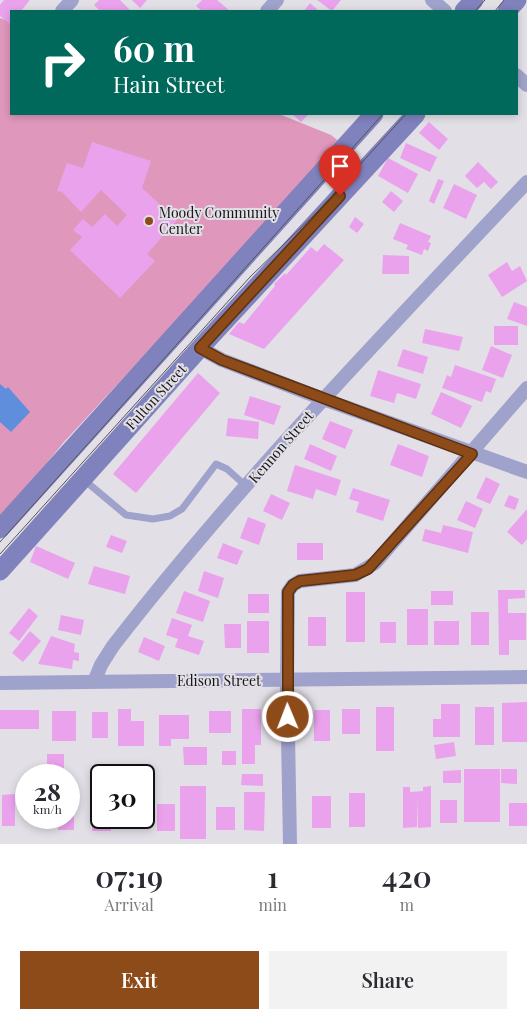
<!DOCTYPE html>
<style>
:root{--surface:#fff;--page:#f2f2f3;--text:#2b2b33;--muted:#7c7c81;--accent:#8d4b1a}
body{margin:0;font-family:"Playfair Display",serif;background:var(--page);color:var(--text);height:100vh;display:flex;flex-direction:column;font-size:19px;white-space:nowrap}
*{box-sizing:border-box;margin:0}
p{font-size:16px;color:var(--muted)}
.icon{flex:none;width:28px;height:28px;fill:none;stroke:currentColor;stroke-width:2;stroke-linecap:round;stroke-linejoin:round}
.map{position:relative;height:844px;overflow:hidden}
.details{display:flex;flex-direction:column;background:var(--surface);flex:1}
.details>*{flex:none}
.banner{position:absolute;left:10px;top:10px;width:508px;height:105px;border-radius:0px;box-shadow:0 2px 8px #0003;background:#00695c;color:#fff;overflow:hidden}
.speed{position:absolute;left:15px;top:764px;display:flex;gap:10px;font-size:25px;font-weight:700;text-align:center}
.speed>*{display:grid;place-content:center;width:65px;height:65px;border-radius:50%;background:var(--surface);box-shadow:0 2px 8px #0003;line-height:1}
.speed small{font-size:12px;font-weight:400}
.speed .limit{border:2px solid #111;border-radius:8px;background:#fff;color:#111}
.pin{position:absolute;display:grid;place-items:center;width:42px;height:42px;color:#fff;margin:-51px -21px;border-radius:50% 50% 50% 0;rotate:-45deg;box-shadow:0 0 5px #0007}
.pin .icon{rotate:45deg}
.me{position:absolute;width:55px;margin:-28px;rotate:359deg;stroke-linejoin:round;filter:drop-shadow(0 0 4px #0008)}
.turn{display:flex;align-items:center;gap:18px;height:105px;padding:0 20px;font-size:22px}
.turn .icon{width:65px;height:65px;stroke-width:2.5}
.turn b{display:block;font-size:35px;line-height:42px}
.eta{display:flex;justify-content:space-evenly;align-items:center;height:85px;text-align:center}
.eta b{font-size:30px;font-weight:600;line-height:35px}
.primary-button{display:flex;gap:10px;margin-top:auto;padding:10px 20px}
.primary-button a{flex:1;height:58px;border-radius:0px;background:var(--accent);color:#fff;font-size:20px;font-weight:600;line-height:58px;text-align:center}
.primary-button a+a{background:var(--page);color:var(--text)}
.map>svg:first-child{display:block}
.green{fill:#df97bc}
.water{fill:#5f8edd}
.building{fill:#eba2ed}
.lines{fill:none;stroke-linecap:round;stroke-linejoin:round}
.lane{stroke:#9fa2ca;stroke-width:7}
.street{stroke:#9fa2ca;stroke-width:14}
.secondary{stroke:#8082bd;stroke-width:19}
.tram{stroke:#555357;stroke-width:1}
.route-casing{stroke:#5c3111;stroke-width:12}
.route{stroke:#8d4b1a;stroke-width:9}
.poi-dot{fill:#8d4b1a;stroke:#e2dfe6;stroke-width:2}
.labels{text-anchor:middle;stroke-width:4;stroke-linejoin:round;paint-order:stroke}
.poi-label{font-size:14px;fill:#161517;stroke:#e2dfe6;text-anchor:start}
.street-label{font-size:14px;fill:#161517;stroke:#e2dfe6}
</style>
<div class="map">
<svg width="527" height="844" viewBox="0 0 527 844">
<rect width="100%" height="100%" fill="#e2dfe6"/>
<path class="green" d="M0 18 11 22V114H279L331 135 341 143 63 443 0 521Z"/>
<path class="water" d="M0 384 6 389 8 387 30 412 11 432 0 422Z"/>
<path class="building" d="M4 0H30L21 11H11L10 24 0 16V5Z
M99 0H120L131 11H100L94 5Z
M132 0H147L140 8Z
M202 0H217L230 11H202L196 6Z
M317 0H341L332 11Z
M310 3 319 11H304Z
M292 114H309L301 122Z
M429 122 448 139 439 150 419 133Z
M92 142 151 161 142 188 177 220 147 254 155 261 120 298 70 250 82 237 73 230 83 219 92 227 105 214 117 226 127 215 101 190 81 212 62 192 57 191 67 163 83 168Z
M406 143 437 157 430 172 400 158Z
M388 158 418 174 408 193 378 176Z
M478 162 498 182 491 189 484 182 477 188 465 176Z
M438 179 444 181 434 204 429 201Z
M454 184 477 195 466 219 443 208Z
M391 191 403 201 394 212 382 202Z
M355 217 364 224 357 233 349 227Z
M400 223 431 236 428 242 431 243 428 251 424 249 422 255 406 249 408 245 393 239Z
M324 244 344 260 264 349 229 334 239 322 244 324 275 286 274 284 285 273 286 275 311 247 317 252Z
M383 255 409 256V274H382Z
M507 262 512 271 520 266 527 281 502 297 488 275Z
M514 302 527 307V326L507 319Z
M494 326H518V345H494Z
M425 329 463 337 459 351 422 343Z
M491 346 512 355 503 378 482 370Z
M403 349 428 357 423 374 397 366Z
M455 365 496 379 491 393 486 391 482 402 442 388 447 375 451 377Z
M378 370 421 384 416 399 397 393 394 403 370 396Z
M198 373 220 393 136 493 113 474Z
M441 392 472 406 461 428 431 414Z
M250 396 281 406 274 425 244 415Z
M228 418 259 422 258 439 226 436Z
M330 421 353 430 345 449 322 439Z
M310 444 337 456 331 471 304 459Z
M398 444 429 456 422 477 390 465Z
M295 465 341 480 336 496 316 489 313 499 287 491Z
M486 477 500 484 490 504 476 498Z
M353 488 390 500 383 521 356 512 359 502 349 499Z
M271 494 290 503 282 520 263 511Z
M509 495 519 499 515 510 504 506Z
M466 501 483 509 475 528 457 520Z
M527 509V539L522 545 507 532Z
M248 517 266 524 259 545 240 538Z
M443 525 473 532 468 553 422 541 425 529 441 533Z
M111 535 127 541 122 553 106 547Z
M223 543 243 551 237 565 217 558Z
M297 543H323V560H297Z
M36 546 75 563 68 579 30 562Z
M94 566 130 576 125 594 88 584Z
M204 571 224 578 218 598 198 591Z
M498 590H525V598L508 599V613H526V640H509V655H499Z
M184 591 210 601 203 622 176 613Z
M431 591H453V605H431Z
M346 592H365V642H346Z
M248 594H269V613H248Z
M29 608 38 616 19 641 9 633Z
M407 609H428V645H407Z
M471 612H489V645H471Z
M61 615 84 620 81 635 58 630Z
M308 617H326V646H308Z
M172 618 192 625 188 636 204 641 199 655 175 647 178 639 166 635Z
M247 621H269V653H247Z
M434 621H459V645H434Z
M380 622H396V643H380Z
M224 624H241V648H225Z
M30 631 41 641 23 662 12 653Z
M51 636 75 644 74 652 79 653V661L73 660 72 669 38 664Z
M144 637 165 646 159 661 138 652Z
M527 702V742H502V703Z
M441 704H460V737H433V719H441Z
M376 707H394V751H376Z
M475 707H494V745H475Z
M118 709H131V721H144V746H118Z
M242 709H261V745H255V764H242Z
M342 709H360V734H342Z
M0 710H39V729H0Z
M314 710H330V741H314Z
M52 711H76V741H52Z
M209 711H231V733H209Z
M92 712H108V738H92Z
M159 715H189V739H171V746H159Z
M454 742 456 756 436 759 434 745Z
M183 747H207V765H184Z
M222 751H236V765H222Z
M47 754H64V769H47Z
M464 769H500V822H464Z
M501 769H517V784L501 783Z
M461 770V783H443V771Z
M242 774H263V786L241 785Z
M92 779H101V818H111V831H92Z
M180 786H206V839H180Z
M431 786V827L418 828 417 798V827L403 828V787H410V792L423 791V787Z
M244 792H265L264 831 244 830Z
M349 793H365V827H349Z
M15 794V826H2V795Z
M312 796H331V828H312Z
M69 800H74V830H58V818H69Z
M440 800H457V823H440Z
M509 803H527V826H509Z
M157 804H175V831H157Z
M216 807H235V830H216Z
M119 818H144V825H119Z"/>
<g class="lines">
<path class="lane" d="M83 479 126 515 153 519 170 516 182 509 216 464 227 469 246 486"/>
<path class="street" d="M432 0 445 11
M62 11 72 0
M267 11 277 0
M516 75 527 85
M200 348 222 360 323 399 527 472
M94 682 101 665 113 646C240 482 385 333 527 182
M0 683 527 677
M290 844 287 681 288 592 293 585 300 581 355 575 375 563 527 388"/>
<path class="secondary" d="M464 11 474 0
M507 11 517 0
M0 529 374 114
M0 571 200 348 416 114"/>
<path class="tram" d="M475 11 485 0
M495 11 504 0
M0 542 383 114
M0 554 250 277 316 213 406 114"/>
</g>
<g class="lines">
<defs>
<path id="route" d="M288 717V592L293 585 300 581 355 575 368 569 472 454 222 360 200 348 340 196"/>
</defs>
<use href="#route" class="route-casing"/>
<use href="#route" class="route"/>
</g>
<circle class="poi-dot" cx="149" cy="221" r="5"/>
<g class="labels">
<g class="poi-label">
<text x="159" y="218">Moody Community<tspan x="159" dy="16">Center</tspan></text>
</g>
<g class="street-label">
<text transform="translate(156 397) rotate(-48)" y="5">Fulton Street</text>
<text transform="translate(281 447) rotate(-49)" y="5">Kennon Street</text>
<text x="219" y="686">Edison Street</text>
</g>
</g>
</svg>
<div class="speed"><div>28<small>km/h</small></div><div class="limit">30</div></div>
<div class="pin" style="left:340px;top:196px;background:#d93025"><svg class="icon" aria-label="arrive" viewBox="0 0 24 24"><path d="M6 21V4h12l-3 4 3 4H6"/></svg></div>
<svg class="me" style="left:288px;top:717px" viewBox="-20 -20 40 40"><circle r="17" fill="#8d4b1a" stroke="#fff" stroke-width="3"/><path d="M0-11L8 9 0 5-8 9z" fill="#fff"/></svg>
<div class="banner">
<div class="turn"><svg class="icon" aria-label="right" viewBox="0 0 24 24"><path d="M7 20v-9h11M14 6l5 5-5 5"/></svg><div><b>60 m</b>Hain Street</div></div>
</div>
</div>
<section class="details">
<div class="eta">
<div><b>07:19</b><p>Arrival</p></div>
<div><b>1</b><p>min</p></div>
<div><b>420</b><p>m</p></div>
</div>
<div class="primary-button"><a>Exit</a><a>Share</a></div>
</section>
